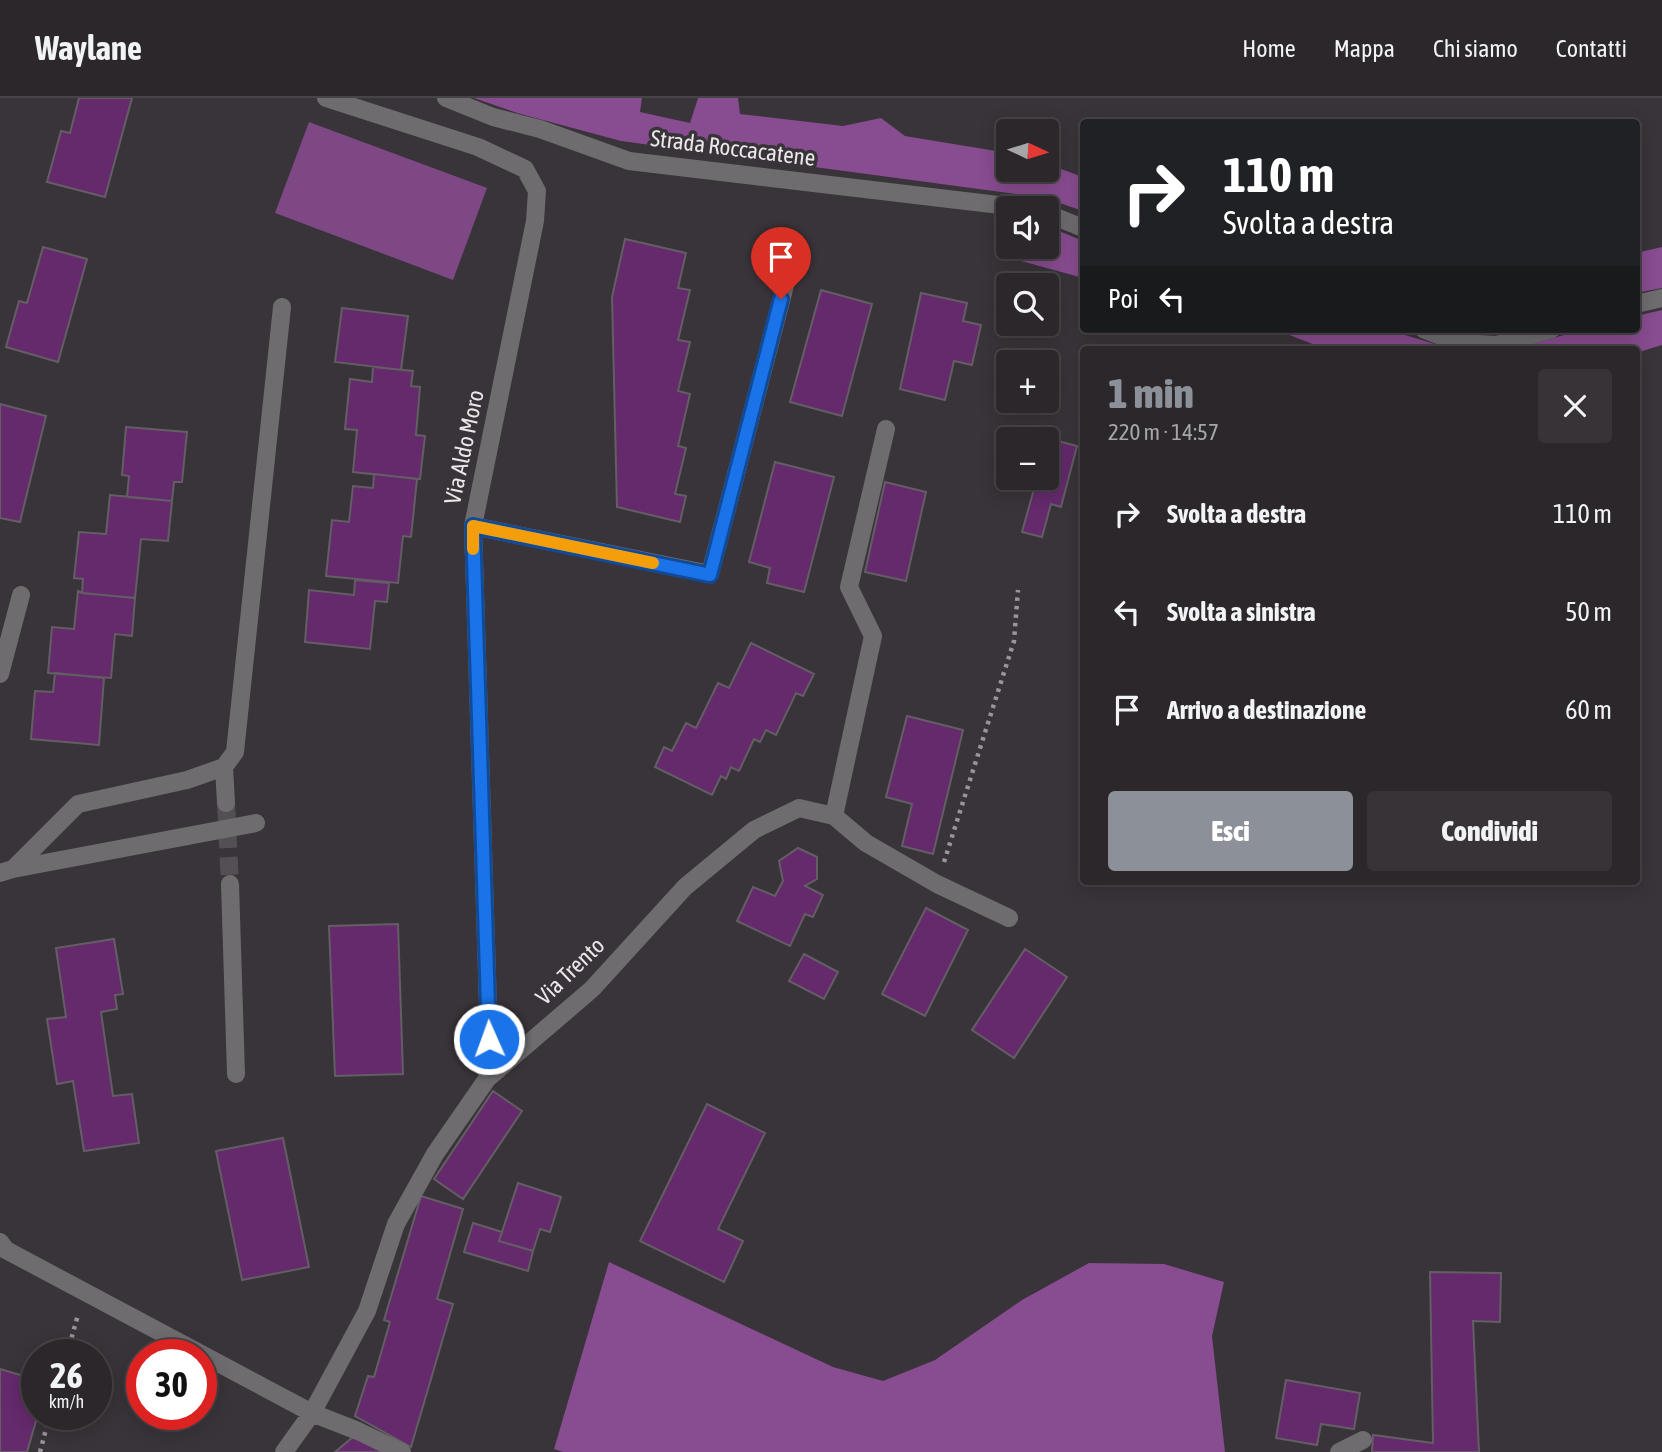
<!DOCTYPE html>
<html lang="it">
<meta charset="utf-8">
<style>
:root{--surface:#2b272b;--page:#373337;--text:#f1f3f6;--muted:#a6a5a9;--line:#474447;--accent:#8c9099}
body{margin:0;font-family:"Asap Condensed",sans-serif;background:var(--page);color:var(--text);height:100vh;display:flex;flex-direction:column;font-size:26px;white-space:nowrap}
*{box-sizing:border-box;margin:0}
p{font-size:23px;color:var(--muted)}
.icon{flex:none;width:38px;height:38px;fill:none;stroke:currentColor;stroke-width:2;stroke-linecap:round;stroke-linejoin:round}
.map{position:relative;flex:1;overflow:hidden}
.details{position:absolute;left:1080px;top:248px;width:560px;height:539px;display:flex;flex-direction:column;background:var(--surface);border-radius:7px;box-shadow:0 4px 18px #0003,0 0 0 2px var(--line)}
.details>*{flex:none}
.top-card{position:absolute;left:1080px;top:21px;width:560px;height:214px;border-radius:7px;box-shadow:0 4px 18px #0003,0 0 0 2px var(--line);background:#202124;color:#fff;overflow:hidden}
.needle{width:46px;rotate:94deg}
.buttons{position:absolute;left:996px;top:21px;display:grid;gap:14px}
.buttons a{display:grid;place-items:center;width:63px;height:63px;border-radius:7px;background:var(--surface);box-shadow:0 4px 18px #0003,0 0 0 2px var(--line);font-size:35px}
.speed{position:absolute;left:21px;top:1241px;display:flex;gap:14px;font-size:35px;font-weight:700;text-align:center}
.speed>*{display:grid;place-content:center;width:91px;height:91px;border-radius:50%;background:var(--surface);box-shadow:0 4px 18px #0003,0 0 0 2px var(--line);line-height:1}
.speed small{font-size:18px;font-weight:400}
.speed .limit{border:10px solid #d22;background:#fff;color:#111}
.pin{position:absolute;display:grid;place-items:center;width:60px;height:60px;color:#fff;margin:-72px -30px;border-radius:50% 50% 50% 0;rotate:-45deg;box-shadow:0 0 7px #0007}
.pin .icon{rotate:45deg}
.me{position:absolute;width:77px;margin:-38px;rotate:358deg;stroke-linejoin:round;filter:drop-shadow(0 0 5px #0008)}
.turn{display:flex;align-items:center;gap:24px;height:147px;padding:0 28px;font-size:32px}
.turn .icon{width:91px;height:91px;stroke-width:2.5}
.turn b{display:block;font-size:49px;line-height:60px}
.then{display:flex;align-items:center;height:66px;padding:0 28px;background:#0003;gap:14px;font-size:26px}
.round{display:grid;place-items:center;flex:none;width:74px;height:74px;border-radius:7px;background:var(--page)}
.head{display:flex;align-items:center;justify-content:space-between;height:119px;padding:0 28px}
h1{font-size:42px;font-weight:800;line-height:52px;color:var(--accent)}
.button{display:flex;gap:14px;margin-top:auto;padding:14px 28px}
.button a{flex:1;height:80px;border-radius:7px;background:var(--accent);color:#fff;font-size:28px;font-weight:800;line-height:80px;text-align:center}
.button a+a{background:var(--page);color:var(--text)}
ul{padding:0;list-style:none}
li{display:flex;align-items:center;gap:21px;height:98px;padding:0 28px}
li div{flex:1}
li b{display:block;font-size:26px}
li em{font-style:normal}
header{display:flex;align-items:center;gap:42px;box-sizing:border-box;height:98px;padding:0 35px;background:var(--surface);border-bottom:2px solid var(--line)}
header strong{font-size:33px}
nav{display:flex;gap:38px;margin-inline-start:auto;font-size:24px}
.map>svg:first-child{display:block}
.green{fill:#7e4885}
.forest{fill:#884c90}
.building{fill:#642a6c;stroke:#635e64;stroke-width:2}
.lines{fill:none;stroke-linecap:round;stroke-linejoin:round}
.minor-tunnel{stroke:#544f54;stroke-width:18;stroke-dasharray:18 9;stroke-linecap:butt}
.path{stroke:#99959a;stroke-width:4.5;stroke-dasharray:3.5 5;stroke-linecap:butt}
.minor{stroke:#6e6c6f;stroke-width:18}
.route-casing{stroke:#114b97;stroke-width:18}
.route{stroke:#1a73e8;stroke-width:12}
.slow{stroke:#f59e0b;stroke-width:12}
.labels{text-anchor:middle;stroke-width:7;stroke-linejoin:round;paint-order:stroke}
.street-label{font-size:23px;fill:#eae7eb;stroke:#393439}
</style>
<header>
<strong>Waylane</strong>
<nav><a>Home</a><a>Mappa</a><a>Chi siamo</a><a>Contatti</a></nav>
</header>
<div class="map">
<svg width="1662" height="1354" viewBox="0 0 1662 1354">
<rect width="100%" height="100%" fill="#393439"/>
<path class="green" d="M309 24 487 90 453 182 275 115Z"/>
<path class="forest" d="M474 0H642L640 14 690 25 698 0H738L740 16 843 28 881 20 905 38 1008 55V72H1046L1047 66 1083 79V113L1045 100 621 43 517 15Z
M998 115 1008 118V149H1046L1047 128 1083 143V180L996 156Z
M1662 149V190L1636 195V155Z
M1662 212V247L1636 255V252H1511L1585 231H1636V218Z
M1274 231H1385L1455 252H1328Z
M609 1164 833 1269 883 1283 935 1262 1022 1202 1089 1165 1164 1166 1224 1184 1212 1238 1225 1354H563L554 1351Z"/>
<path class="building" d="M79 0H132L105 99 47 84 61 33 70 35Z
M625 141 686 155 678 190 690 192 678 242 690 244 678 293 690 296 678 348 686 350 675 396 686 398 680 424 617 409 612 199Z
M43 149 87 161 58 264 6 249 19 203 27 205Z
M821 192 872 206 842 318 790 304Z
M921 195 967 205 963 223 981 227 972 267 954 263 945 302 900 291Z
M342 210 408 218 401 272 335 264Z
M373 269 413 273 411 288 420 289 416 337 425 338 420 381 353 374 357 332 345 331 350 281 372 284Z
M0 306 46 318 20 424 0 420Z
M126 329 187 334 182 384H174L172 403 127 399 129 378 122 377Z
M1047 340 1077 348 1061 409 1051 406 1042 439 1022 434 1037 380H1046Z
M775 364 834 379 804 494 767 485 770 470 749 464Z
M374 376 417 381 411 439 403 438 398 485 326 478 332 422 349 424 353 388 373 390Z
M885 384 926 394 906 483 865 474Z
M110 397 172 403 168 443 141 441 135 500 82 495 83 481 74 480 79 434 106 436Z
M355 482 389 485 387 504 375 503 370 551 305 544 309 492 354 497Z
M78 493 82 495 135 500 132 538 115 536 111 580 48 575 52 529 74 531Z
M751 545 814 576 803 598 796 595 776 637 766 632 760 644 754 641 739 673 731 669 726 681 721 678 712 697 655 669 664 649 672 653 686 625 696 630 718 585 729 590Z
M55 575 104 580 99 647 31 641 35 593 53 594Z
M907 618 963 632 933 756 902 748 912 706 886 699Z
M798 750 817 759V781L805 788 823 797 813 819 805 816 790 848 737 823 753 789 775 798 783 783 779 763Z
M926 810 968 832 925 918 882 896Z
M398 826 403 976 335 978 329 828Z
M114 841 123 896 115 897 117 911 101 914 113 998 132 996 139 1045 84 1053 73 983 57 986 47 921 66 919 56 850Z
M1025 851 1067 879 1014 960 972 932Z
M804 856 838 874 824 901 789 883Z
M493 993 522 1013 463 1101 434 1081Z
M707 1006 765 1035 718 1131 743 1143 724 1184 640 1143Z
M283 1040 309 1169 242 1182 216 1053Z
M518 1085 561 1099 550 1134 540 1131 533 1153 499 1143Z
M421 1098 463 1111 437 1201 453 1206 411 1349 355 1318 368 1278 374 1279 390 1224 384 1222Z
M473 1125 502 1134 499 1143 533 1153 528 1173 464 1154Z
M1430 1174 1501 1175 1500 1224 1473 1223 1479 1354H1372L1373 1337 1433 1345Z
M0 1271 37 1282 38 1316 27 1354H0Z
M1286 1282 1360 1295 1354 1331 1321 1326 1317 1347 1276 1340Z
M353 1339 385 1354H335Z"/>
<g class="lines">
<path class="minor-tunnel" d="M226 705 230 786"/>
<path class="path" d="M944 764 1014 543 1018 492
M67 1256 78 1217
M40 1354 50 1316"/>
<path class="minor" d="M326 0 478 49 525 71 537 93 535 123 473 428 489 941 487 981
M446 0 493 19 540 31 629 63 1024 110
M1046 115 1083 130
M1636 206 1662 200
M1423 231 1459 245 1497 247 1552 231
M473 428 710 476 788 176
M0 576 21 497
M224 669 226 705
M834 718 873 538 849 489 886 331
M13 771 256 725
M0 775 13 771 78 706 187 682 224 669 235 654 282 209
M230 786 236 976
M0 1144 6 1152 312 1315 358 1333 402 1354
M284 1354 312 1315 367 1213 396 1126 435 1056 487 981 592 891 685 789 754 732 799 710 834 718 866 745 937 786 1009 820
M1339 1354 1363 1342"/>
</g>
<g class="lines">
<defs>
<path id="route" d="M489 941 473 428 710 477 781 201"/>
</defs>
<use href="#route" class="route-casing"/>
<use href="#route" class="route"/>
<path class="slow" d="M473 451V428L653 465"/>
</g>
<g class="labels">
<g class="street-label">
<text transform="translate(733 50) rotate(7)" y="8">Strada Roccacatene</text>
<text transform="translate(464 349) rotate(-78)" y="8">Via Aldo Moro</text>
<text transform="translate(570 873) rotate(-44)" y="8">Via Trento</text>
</g>
</g>
</svg>
<div class="buttons">
<a><svg class="needle" viewBox="-14 -14 28 28"><path d="M0-13l5 13h-10z" fill="#e53935"/><path d="M0 13l5-13h-10z" fill="#a6a5a9"/></svg></a>
<a><svg class="icon" aria-label="sound" viewBox="0 0 24 24"><path d="M4 9h4l5-4v14l-5-4H4zM17 9q2 3 0 6"/></svg></a>
<a><svg class="icon" aria-label="search" viewBox="0 0 24 24"><circle cx="10" cy="10" r="6"/><path d="M15 15l6 6"/></svg></a>
<a>+</a>
<a>−</a>
</div>
<div class="speed"><div>26<small>km/h</small></div><div class="limit">30</div></div>
<div class="pin" style="left:781px;top:201px;background:#d93025"><svg class="icon" aria-label="arrive" viewBox="0 0 24 24"><path d="M6 21V4h12l-3 4 3 4H6"/></svg></div>
<svg class="me" style="left:489px;top:941px" viewBox="-20 -20 40 40"><circle r="17" fill="#1a73e8" stroke="#fff" stroke-width="3"/><path d="M0-11L8 9 0 5-8 9z" fill="#fff"/></svg>
<div class="top-card">
<div class="turn"><svg class="icon" aria-label="right" viewBox="0 0 24 24"><path d="M7 20v-9h11M14 6l5 5-5 5"/></svg><div><b>110 m</b>Svolta a destra</div></div>
<div class="then">Poi<svg class="icon" aria-label="left" viewBox="0 0 24 24"><path d="M17 20v-9H6M10 6l-5 5 5 5"/></svg></div>
</div>
<section class="details">
<div class="head"><div><h1>1 min</h1><p>220 m · 14:57</p></div><a class="round"><svg class="icon" aria-label="close" viewBox="0 0 24 24"><path d="M6 6l12 12M18 6L6 18"/></svg></a></div>
<ul>
<li><svg class="icon" aria-label="right" viewBox="0 0 24 24"><path d="M7 20v-9h11M14 6l5 5-5 5"/></svg><div><b>Svolta a destra</b></div><em>110 m</em></li>
<li><svg class="icon" aria-label="left" viewBox="0 0 24 24"><path d="M17 20v-9H6M10 6l-5 5 5 5"/></svg><div><b>Svolta a sinistra</b></div><em>50 m</em></li>
<li><svg class="icon" aria-label="arrive" viewBox="0 0 24 24"><path d="M6 21V4h12l-3 4 3 4H6"/></svg><div><b>Arrivo a destinazione</b></div><em>60 m</em></li>
</ul>
<div class="button"><a>Esci</a><a>Condividi</a></div>
</section>
</div>
